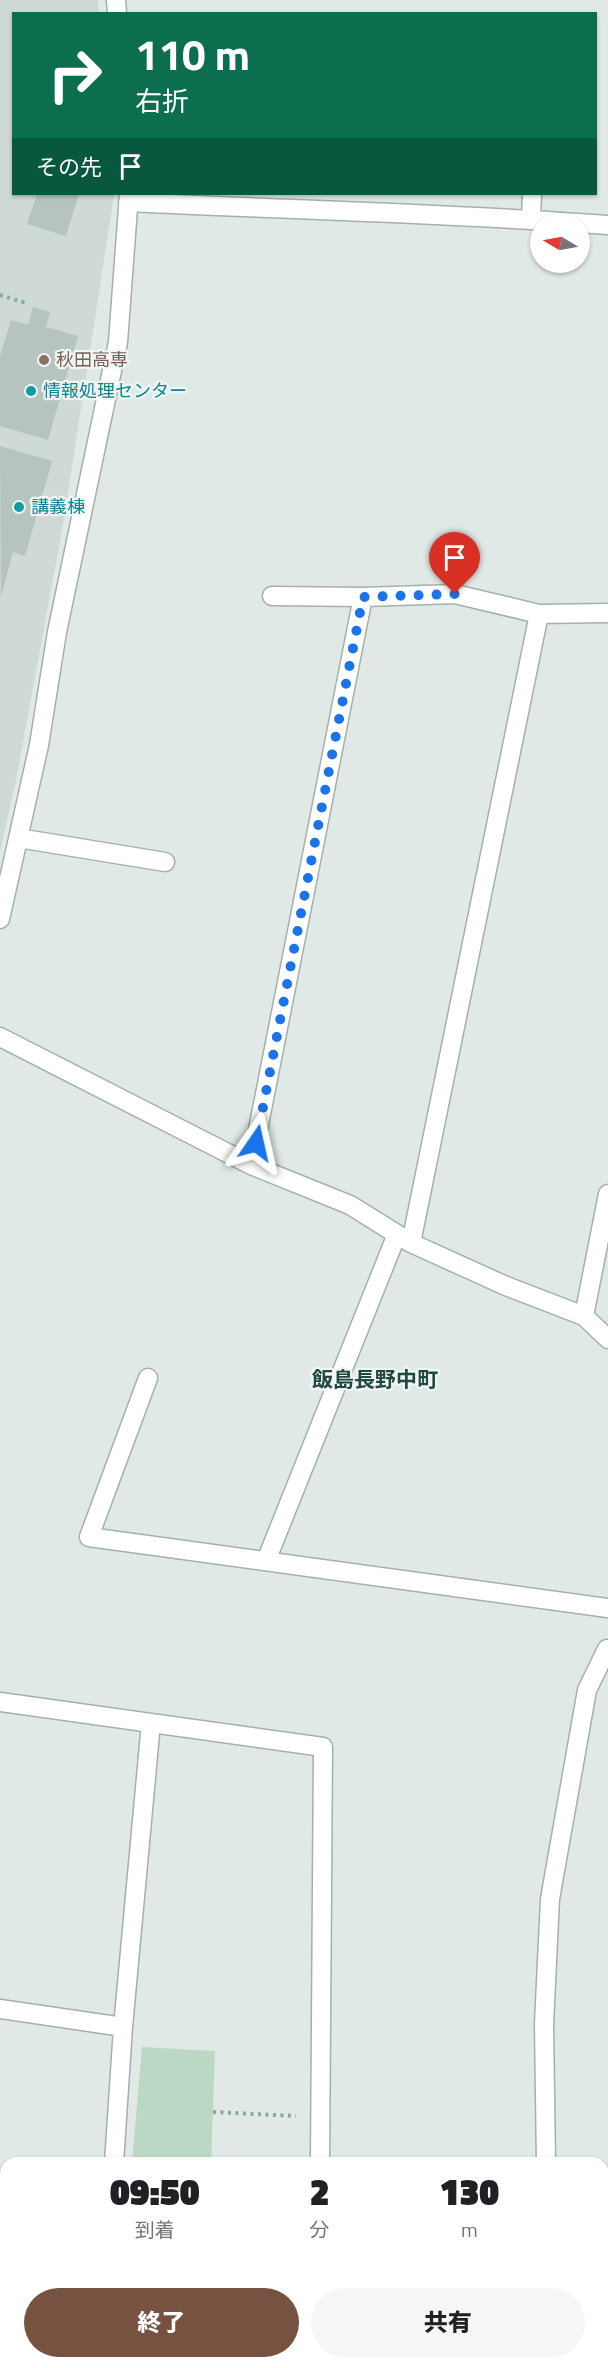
<!DOCTYPE html>
<html lang="ja">
<meta charset="utf-8">
<style>
:root{--surface:#fff;--page:#f6f6f6;--text:#202124;--muted:#757577;--accent:#785241}
body{margin:0;font-family:"Titillium Web","Noto Sans JP",sans-serif;background:var(--page);color:var(--text);height:100vh;display:flex;flex-direction:column;font-size:22px;white-space:nowrap}
*{box-sizing:border-box;margin:0}
p{font-size:20px;color:var(--muted)}
.icon{flex:none;width:33px;height:33px;fill:none;stroke:currentColor;stroke-width:2;stroke-linecap:round;stroke-linejoin:round}
.map{position:relative;flex:1;overflow:hidden}
.details{position:absolute;left:0px;top:2157px;width:609px;height:212px;display:flex;flex-direction:column;background:var(--surface);border-radius:18px 18px 0 0;box-shadow:0 2px 4px #0004}
.details>*{flex:none}
.guide{position:absolute;left:12px;top:12px;width:585px;height:183px;border-radius:0px;box-shadow:0 2px 4px #0004;background:#0b6e4f;color:#fff;overflow:hidden}
.needle{width:39px;rotate:280deg}
.buttons{position:absolute;left:530px;top:213px;display:grid;gap:12px}
.buttons a{display:grid;place-items:center;width:60px;height:60px;border-radius:50%;background:var(--surface);box-shadow:0 2px 4px #0004;font-size:30px}
.pin{position:absolute;display:grid;place-items:center;width:51px;height:51px;color:#fff;margin:-62px -26px;border-radius:50% 50% 50% 0;rotate:-45deg;box-shadow:0 0 6px #0007}
.pin .icon{rotate:45deg}
.me{position:absolute;width:66px;margin:-33px;rotate:11deg;stroke-linejoin:round;filter:drop-shadow(0 0 4px #0008)}
.turn{display:flex;align-items:center;gap:21px;height:126px;padding:0 24px;font-size:27px}
.turn .icon{width:78px;height:78px;stroke-width:2.5}
.turn b{display:block;font-size:42px;line-height:51px}
.then{display:flex;align-items:center;height:57px;padding:0 24px;background:#0003;gap:12px;font-size:22px}
.eta{display:flex;justify-content:space-evenly;align-items:center;height:102px;text-align:center}
.eta b{font-size:36px;font-weight:800;line-height:42px}
.action{display:flex;gap:12px;margin-top:auto;padding:12px 24px}
.action a{flex:1;height:69px;border-radius:36px;background:var(--accent);color:#fff;font-size:24px;font-weight:800;line-height:69px;text-align:center}
.action a+a{background:var(--page);color:var(--text)}
.map>svg:first-child{display:block}
.built{fill:#cfd9d5}
.green{fill:#bbd8c5}
.building{fill:#b6c4bf}
.lines{fill:none;stroke-linecap:round;stroke-linejoin:round}
.minor-casing{stroke:#a4b0ad;stroke-width:21}
.path{stroke:#84aaa1;stroke-width:4;stroke-dasharray:3 4.5;stroke-linecap:butt}
.minor{stroke:#fff;stroke-width:18}
.route{stroke:#1a73e8;stroke-width:10;stroke-dasharray:0 18}
.education-dot{fill:#8d6e63;stroke:#f0f6f4;stroke-width:2}
.culture-dot{fill:#0f9aa8;stroke:#f0f6f4;stroke-width:2}
.labels{text-anchor:middle;stroke-width:4.5;stroke-linejoin:round;paint-order:stroke}
.education-label{font-size:18px;fill:#785e54;stroke:#f0f6f4;text-anchor:start}
.culture-label{font-size:18px;fill:#0d838f;stroke:#f0f6f4;text-anchor:start}
.quarter-label{font-size:21px;font-weight:bold;fill:#214841;stroke:#f0f6f4}
</style>
<div class="map">
<svg width="608" height="2368" viewBox="0 0 608 2368">
<rect width="100%" height="100%" fill="#e0e9e6"/>
<path class="built" d="M0 0H98L99 13 14 14V194L114 195 63 525 16 780 0 852Z"/>
<path class="green" d="M142 2047 215 2051 211 2163H132Z"/>
<path class="building" d="M37 194H79L66 236 27 224Z
M33 307 50 312 46 327 78 336 48 440 0 426V356L11 320 28 325Z
M0 446 52 461 25 556 13 552 1 597Z"/>
<g class="lines">
<defs>
<path id="minor" d="M116 0 117 14
M128 202C288 210 448 213 608 225
M531 219 532 194
M272 596 363 597
M18 838 165 862
M0 919 39 745 57 632 118 342 129 194
M0 1037 251 1165 350 1205 411 1243 506 1286 584 1316 608 1339
M251 1165 363 597 455 594 539 614 608 613
M411 1243 539 614
M584 1316 608 1194
M148 1378 89 1537 608 1608
M266 1561 397 1234
M0 1702 323 1747 320 2163
M0 2009 123 2027 114 2163
M123 2027 151 1723
M546 2163 544 2024 550 1899 587 1690 607 1649
M0 2191 6 2368
M603 2325 608 2315
M113 2362V2368
M318 2368V2362
M531 2368 532 2362
M580 2368 583 2362"/>
</defs>
<use href="#minor" class="minor-casing"/>
<path class="path" d="M0 295 26 303
M213 2112 296 2116"/>
<use href="#minor" class="minor"/>
</g>
<g class="lines">
<path class="route" d="M256 1143 363 597 455 594"/>
</g>
<circle class="education-dot" cx="44" cy="360" r="6"/>
<g class="culture-dot">
<circle cx="31" cy="391" r="6"/>
<circle cx="19" cy="507" r="6"/>
</g>
<g class="labels">
<g class="education-label">
<text x="56" y="366">秋田高専</text>
</g>
<g class="culture-label">
<text x="43" y="397">情報処理センター</text>
<text x="31" y="513">講義棟</text>
</g>
<g class="quarter-label">
<text x="375" y="1387">飯島長野中町</text>
</g>
</g>
</svg>
<div class="buttons">
<a><svg class="needle" viewBox="-14 -14 28 28"><path d="M0-13l5 13h-10z" fill="#e53935"/><path d="M0 13l5-13h-10z" fill="#757577"/></svg></a>
</div>
<div class="pin" style="left:455px;top:594px;background:#d93025"><svg class="icon" aria-label="arrive" viewBox="0 0 24 24"><path d="M6 21V4h12l-3 4 3 4H6"/></svg></div>
<svg class="me" style="left:256px;top:1143px" viewBox="-20 -20 40 40"><path d="M0-17L14 15 0 8-14 15z" fill="#1a73e8" stroke="#fff" stroke-width="4"/></svg>
<div class="guide">
<div class="turn"><svg class="icon" aria-label="right" viewBox="0 0 24 24"><path d="M7 20v-9h11M14 6l5 5-5 5"/></svg><div><b>110 m</b>右折</div></div>
<div class="then">その先<svg class="icon" aria-label="arrive" viewBox="0 0 24 24"><path d="M6 21V4h12l-3 4 3 4H6"/></svg></div>
</div>
<section class="details">
<div class="eta">
<div><b>09:50</b><p>到着</p></div>
<div><b>2</b><p>分</p></div>
<div><b>130</b><p>m</p></div>
</div>
<div class="action"><a>終了</a><a>共有</a></div>
</section>
</div>
